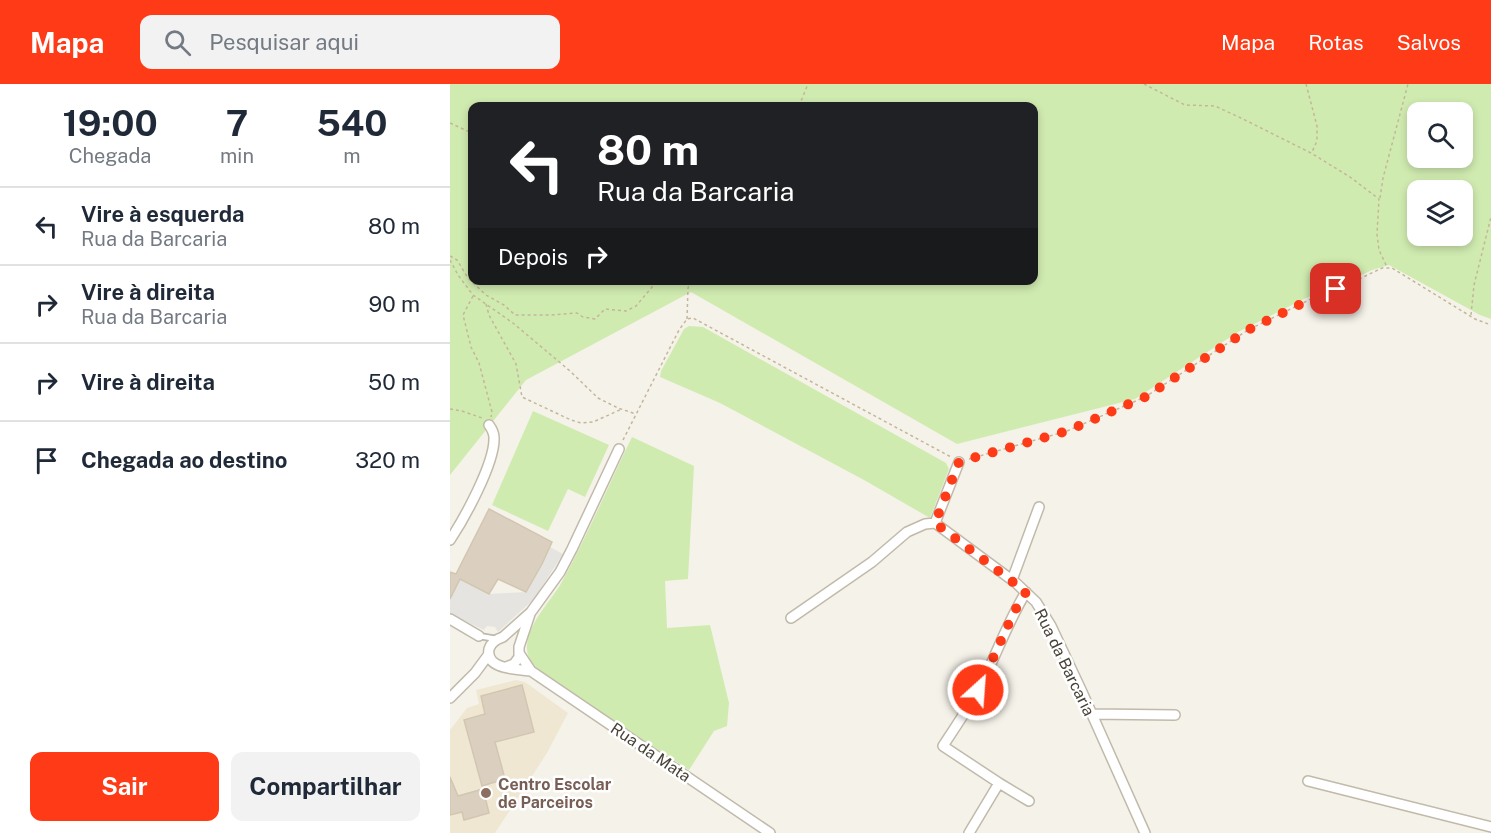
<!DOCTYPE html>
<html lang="pt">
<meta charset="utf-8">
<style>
:root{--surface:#fff;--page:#f2f2f3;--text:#1f2937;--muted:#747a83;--line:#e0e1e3;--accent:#ff3a16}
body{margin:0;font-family:"Public Sans",sans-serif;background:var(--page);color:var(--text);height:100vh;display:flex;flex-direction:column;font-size:22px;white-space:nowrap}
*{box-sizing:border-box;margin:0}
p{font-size:20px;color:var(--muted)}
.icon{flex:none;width:33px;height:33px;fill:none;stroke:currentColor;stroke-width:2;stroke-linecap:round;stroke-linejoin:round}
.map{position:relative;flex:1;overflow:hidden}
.side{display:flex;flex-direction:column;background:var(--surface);width:450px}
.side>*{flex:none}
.hud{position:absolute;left:18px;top:18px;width:570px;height:183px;border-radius:12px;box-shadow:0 3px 9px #0003;background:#202124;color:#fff;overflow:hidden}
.tools{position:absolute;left:957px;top:18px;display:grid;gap:12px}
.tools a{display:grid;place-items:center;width:66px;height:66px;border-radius:12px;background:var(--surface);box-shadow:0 3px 9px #0003;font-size:30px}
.pin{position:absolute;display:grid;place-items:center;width:51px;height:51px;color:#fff;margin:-26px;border-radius:12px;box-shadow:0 3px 9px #0006}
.me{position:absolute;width:66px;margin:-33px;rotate:26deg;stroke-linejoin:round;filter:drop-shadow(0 0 4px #0008)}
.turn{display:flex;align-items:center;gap:21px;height:126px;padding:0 30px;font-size:27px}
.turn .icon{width:78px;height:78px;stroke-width:2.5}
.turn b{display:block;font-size:42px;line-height:51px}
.then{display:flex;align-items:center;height:57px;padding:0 30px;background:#0003;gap:12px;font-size:22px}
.eta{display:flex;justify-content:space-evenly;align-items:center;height:102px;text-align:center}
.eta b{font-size:36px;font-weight:700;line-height:42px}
.action{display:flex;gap:12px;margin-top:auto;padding:12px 30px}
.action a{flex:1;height:69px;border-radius:12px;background:var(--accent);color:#fff;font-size:24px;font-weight:700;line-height:69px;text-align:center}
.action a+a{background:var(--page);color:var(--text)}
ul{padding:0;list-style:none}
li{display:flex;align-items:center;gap:18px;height:78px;padding:0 30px;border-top:2px solid var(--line)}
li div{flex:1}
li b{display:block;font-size:22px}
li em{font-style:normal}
header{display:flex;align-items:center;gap:36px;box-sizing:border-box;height:84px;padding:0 30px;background:var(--accent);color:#fff}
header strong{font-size:28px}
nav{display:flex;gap:33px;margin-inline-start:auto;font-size:21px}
.search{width:420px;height:54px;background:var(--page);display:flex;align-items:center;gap:15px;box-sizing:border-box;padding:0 21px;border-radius:12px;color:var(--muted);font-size:22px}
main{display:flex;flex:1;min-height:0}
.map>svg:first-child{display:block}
.education{fill:#efe7d2}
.green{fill:#d0ebb0;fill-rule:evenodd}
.parking{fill:#e6e4e1}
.building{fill:#dbd0c0;stroke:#d3c6b0;stroke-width:1.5}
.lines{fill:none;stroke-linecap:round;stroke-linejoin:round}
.lane-casing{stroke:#c1baab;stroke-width:8}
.street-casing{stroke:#c1baab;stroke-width:12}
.path{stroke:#c4b69b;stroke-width:1.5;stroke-dasharray:3 3;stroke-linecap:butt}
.lane{stroke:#fff;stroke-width:4.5}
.street{stroke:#fff;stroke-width:9}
.route{stroke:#ff3a16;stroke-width:10;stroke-dasharray:0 18}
.education-dot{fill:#8d6e63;stroke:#fff;stroke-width:2}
.labels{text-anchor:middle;stroke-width:5;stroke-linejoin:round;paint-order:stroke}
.street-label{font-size:16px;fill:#494237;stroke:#fff}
.education-label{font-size:16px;font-weight:bold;fill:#785e54;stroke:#fff;text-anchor:start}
</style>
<header>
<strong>Mapa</strong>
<div class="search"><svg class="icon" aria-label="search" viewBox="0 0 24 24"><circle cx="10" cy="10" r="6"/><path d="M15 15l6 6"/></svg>Pesquisar aqui</div>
<nav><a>Mapa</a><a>Rotas</a><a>Salvos</a></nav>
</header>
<main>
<section class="side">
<div class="eta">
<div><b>19:00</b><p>Chegada</p></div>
<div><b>7</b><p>min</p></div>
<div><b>540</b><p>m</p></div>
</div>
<ul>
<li><svg class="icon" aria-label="left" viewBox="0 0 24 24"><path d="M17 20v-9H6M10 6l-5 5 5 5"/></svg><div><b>Vire à esquerda</b><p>Rua da Barcaria</p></div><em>80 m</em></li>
<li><svg class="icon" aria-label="right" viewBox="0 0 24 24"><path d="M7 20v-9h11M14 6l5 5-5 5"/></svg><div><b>Vire à direita</b><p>Rua da Barcaria</p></div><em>90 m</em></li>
<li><svg class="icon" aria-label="right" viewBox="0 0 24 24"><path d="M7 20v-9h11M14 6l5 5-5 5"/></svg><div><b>Vire à direita</b></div><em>50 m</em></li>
<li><svg class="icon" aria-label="arrive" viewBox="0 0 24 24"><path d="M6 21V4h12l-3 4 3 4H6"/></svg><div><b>Chegada ao destino</b></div><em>320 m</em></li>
</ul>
<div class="action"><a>Sair</a><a>Compartilhar</a></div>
</section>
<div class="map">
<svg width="1041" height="749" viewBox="0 0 1041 749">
<rect width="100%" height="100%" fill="#f5f2e9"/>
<path class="education" d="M66 596 75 598 118 629 97 669 45 749H0V646L17 624 29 620 26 606Z"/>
<path class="green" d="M0 0H1041V235L1030 231 939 181 922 186 895 199 856 214 788 248 685 315 507 360 241 208 76 296 0 391ZM22 22H584V196H22ZM968 28H1012V74H968ZM968 106H1012V152H968Z
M239 242 253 243 496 379 499 385 480 434 414 396 270 319 210 293 211 287 234 245Z
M83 327 159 361 135 413 118 405 98 447 42 421Z
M182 353 244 382 238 495 215 497 217 544 260 541 279 619 277 642 264 647 239 686 95 592C86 583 76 576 77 562 79 536 103 516 114 494 139 448 159 400 182 353Z"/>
<path class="parking" d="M100 463 113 470 84 515 48 548 45 543 37 542 34 546 0 530V513L10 495 39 510 76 508 92 480Z"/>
<path class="building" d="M39 425 102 458 92 480 76 508 48 495 39 510 10 495 0 515V488L6 490Z
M72 601 84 648 45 658 55 695 32 702 14 636 35 630 31 612Z
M0 693 8 712 33 705 39 729 14 736 12 728 0 731Z"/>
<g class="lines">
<defs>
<path id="lane" d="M29 552 47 555"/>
<path id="street" d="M485 439 566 499 586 518 601 542 632 608 695 749
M485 439 509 378
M0 456C14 435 45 379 44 354 44 349 42 345 39 341
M562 496 589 423
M341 534 422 478 457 448 475 440 485 439
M0 535 29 552
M69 569 81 587 320 749
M56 583 64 580 69 573V563L80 530
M81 587C68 585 35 586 39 565 41 558 47 555 53 553L81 528 110 488 122 465 169 365
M0 614 25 589 39 570
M642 630 725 631
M858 697 1041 743
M549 699 579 717
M519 749 549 699 493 662C508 639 524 616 536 591 549 563 560 534 576 508"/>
</defs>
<use href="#lane" class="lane-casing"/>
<use href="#street" class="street-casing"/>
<path class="path" d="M694 0 735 21 765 22 791 34 861 69 900 93 929 115 927 150 929 166 937 183
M856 0 867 42V57L862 68
M349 22 358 0
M0 39 22 49
M930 114 933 94 958 0
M0 172 7 176 18 194 36 211 54 221 65 231H100L127 229 133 233 145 235 155 225 176 227 186 222 208 196
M0 176 8 191 23 211 63 239 120 287 148 314 168 324 186 330
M23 212 13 231 21 263 29 279 42 328 41 333
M36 220 39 231 66 280 72 313 121 336 131 339 143 338 172 325
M1021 231 1024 201 1041 133
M237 235 238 204 241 196
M0 325 12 327 32 334
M173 356 229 246 237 235 243 234 501 373
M519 375 617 347 695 313 798 246 867 212 905 197 932 184H942L1025 235 1041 241"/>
<use href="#lane" class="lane"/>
<use href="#street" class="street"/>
</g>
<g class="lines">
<path class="route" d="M528 606 535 592 564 528 576 508 485 439 509 378 617 347 695 313 798 246 867 212 886 205"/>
</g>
<circle class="education-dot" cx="36" cy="709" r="6"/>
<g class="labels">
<g class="street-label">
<text transform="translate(615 578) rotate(64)" y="6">Rua da Barcaria</text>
<text transform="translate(201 668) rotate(34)" y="6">Rua da Mata</text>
</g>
<g class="education-label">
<text x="48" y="706">Centro Escolar<tspan x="48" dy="18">de Parceiros</tspan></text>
</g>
</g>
</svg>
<div class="tools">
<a><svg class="icon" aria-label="search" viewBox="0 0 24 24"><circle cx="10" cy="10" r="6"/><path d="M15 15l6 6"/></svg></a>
<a><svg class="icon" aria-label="layers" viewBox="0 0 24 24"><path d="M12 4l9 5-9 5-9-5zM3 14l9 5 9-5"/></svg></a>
</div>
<div class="pin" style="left:886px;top:205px;background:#d93025"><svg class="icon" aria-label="arrive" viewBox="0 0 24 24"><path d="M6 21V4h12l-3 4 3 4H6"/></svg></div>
<svg class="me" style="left:528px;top:606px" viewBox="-20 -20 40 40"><circle r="17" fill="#ff3a16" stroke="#fff" stroke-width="3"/><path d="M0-11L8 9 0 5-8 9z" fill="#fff"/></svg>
<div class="hud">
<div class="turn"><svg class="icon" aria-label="left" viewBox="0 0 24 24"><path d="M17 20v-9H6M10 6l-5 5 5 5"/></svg><div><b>80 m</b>Rua da Barcaria</div></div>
<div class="then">Depois<svg class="icon" aria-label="right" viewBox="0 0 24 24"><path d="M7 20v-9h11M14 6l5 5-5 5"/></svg></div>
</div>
</div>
</main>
